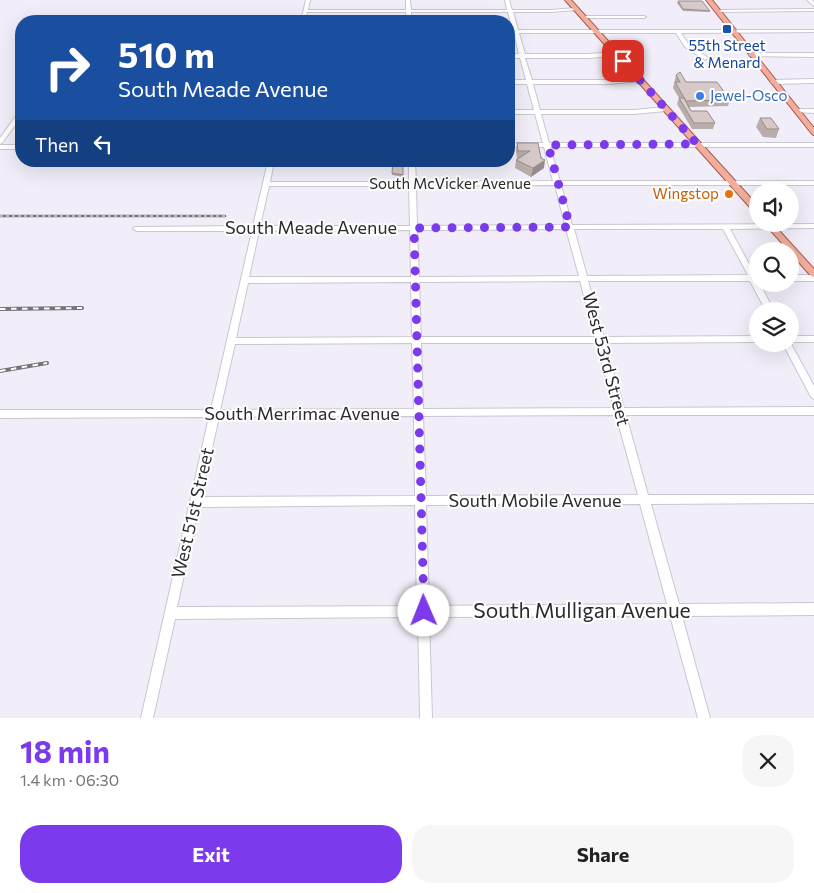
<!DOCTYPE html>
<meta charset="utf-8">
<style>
:root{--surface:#fff;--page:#f6f6f6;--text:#222;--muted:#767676;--accent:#7c3aed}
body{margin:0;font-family:Commissioner,sans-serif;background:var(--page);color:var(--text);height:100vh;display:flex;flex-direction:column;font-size:19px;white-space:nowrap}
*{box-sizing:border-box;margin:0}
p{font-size:16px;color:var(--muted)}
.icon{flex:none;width:28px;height:28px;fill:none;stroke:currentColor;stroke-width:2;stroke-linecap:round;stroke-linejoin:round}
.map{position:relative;height:718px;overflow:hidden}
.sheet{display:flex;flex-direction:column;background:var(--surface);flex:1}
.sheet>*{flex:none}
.top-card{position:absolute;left:15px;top:15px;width:500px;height:152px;border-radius:20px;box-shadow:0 5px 20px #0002;background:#1a4fa0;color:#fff;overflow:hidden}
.controls{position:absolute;left:749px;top:182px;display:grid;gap:10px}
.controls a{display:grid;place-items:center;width:50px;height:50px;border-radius:50%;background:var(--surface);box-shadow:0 5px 20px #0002;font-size:25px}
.pin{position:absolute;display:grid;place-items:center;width:42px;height:42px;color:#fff;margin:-21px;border-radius:10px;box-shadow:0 2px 8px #0006}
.me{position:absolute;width:55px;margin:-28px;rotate:359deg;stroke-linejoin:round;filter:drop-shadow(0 0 4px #0008)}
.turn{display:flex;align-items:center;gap:18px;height:105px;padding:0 20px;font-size:22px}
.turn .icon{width:65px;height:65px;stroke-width:2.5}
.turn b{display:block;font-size:35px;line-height:42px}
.then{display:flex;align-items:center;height:48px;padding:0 20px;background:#0003;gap:10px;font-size:19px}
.round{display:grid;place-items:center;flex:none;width:52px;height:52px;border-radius:20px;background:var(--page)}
.head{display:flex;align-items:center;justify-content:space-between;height:85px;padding:0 20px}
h1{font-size:30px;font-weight:700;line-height:38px;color:var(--accent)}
.button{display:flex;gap:10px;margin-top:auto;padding:10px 20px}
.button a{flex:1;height:58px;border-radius:20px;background:var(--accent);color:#fff;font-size:20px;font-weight:700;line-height:58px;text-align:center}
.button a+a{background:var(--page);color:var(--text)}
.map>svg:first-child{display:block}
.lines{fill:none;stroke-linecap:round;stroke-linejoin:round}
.minor-casing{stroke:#cac6d1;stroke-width:2}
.major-casing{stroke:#a75c4c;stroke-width:2}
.minor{fill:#fff;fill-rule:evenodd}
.major{fill:#f2ad9d;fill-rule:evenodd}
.rail-far1-casing{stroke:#76737a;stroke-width:2.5}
.rail-casing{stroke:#76737a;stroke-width:4}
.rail-far1{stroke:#fefefe;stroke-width:1;stroke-dasharray:3;stroke-linecap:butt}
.rail{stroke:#fefefe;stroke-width:2;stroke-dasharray:5.5;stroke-linecap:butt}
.wall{fill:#b8adab}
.shaded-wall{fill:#968d8b}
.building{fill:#d6c9c7;stroke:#968d8b}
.route{stroke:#7c3aed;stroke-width:9;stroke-dasharray:0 16.2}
.transit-dot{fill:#1a4fb4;stroke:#fefefe;stroke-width:2}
.shop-dot{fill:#3f7fe0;stroke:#fefefe;stroke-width:2}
.food-dot{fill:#e8710a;stroke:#fefefe;stroke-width:2}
.labels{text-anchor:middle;stroke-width:4;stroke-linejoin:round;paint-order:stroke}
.far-transit-label{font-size:15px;fill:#164399;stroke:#fefefe}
.far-shop-label{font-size:15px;fill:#366cbe;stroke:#fefefe;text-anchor:start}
.far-street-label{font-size:15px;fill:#2c2a2e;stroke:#fefefe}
.far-food-label{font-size:15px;fill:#c56008;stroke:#fefefe;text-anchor:end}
.street-label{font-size:18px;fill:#2c2a2e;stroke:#fefefe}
.near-street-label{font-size:21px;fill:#2c2a2e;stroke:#fefefe}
</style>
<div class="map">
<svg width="814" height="718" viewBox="0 0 814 718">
<rect width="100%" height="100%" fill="#f2eef9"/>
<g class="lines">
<defs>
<path id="minor" d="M306 0H310L308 10H406V0H410L411 10H507L505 0H509L512 10H551L576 8 578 9 576 10 551 12H513L518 30H814V32L681 33 689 45 707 57 708 58 705 60 685 47 676 33H519L525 54H588L616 52 619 54 616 56 588 58H525L532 80H609L640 77 643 79 640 81 609 84H533L540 110H634L666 107 669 109 666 111 634 114H541L549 143H814V147H550L560 181H814V185H561L572 225 814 224V228L730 229 755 275H758V284H760L774 311H766L750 281H588L604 337 758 336V342L605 343 624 408 814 407V415H626L648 495H814V503L651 504 679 604 814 603V615L682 616 710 718H698L670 616 429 617 432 718H420L418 617 175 619 153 718H141L209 417 0 418V410H211L252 231H137L133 229 134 227 253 226 268 161H274L270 182H409V161H415L416 182 553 181 544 147H509V143H543L535 114H509V110H534L527 84H509V80H526L520 58H509V54H519L514 33H509V31H513L508 12H411V21H407L406 12H307L305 21H301ZM555 185 565 225 417 226 416 186ZM269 186H409L410 226H260ZM566 229 579 276 419 277 417 230ZM574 229H723L748 275 587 276ZM410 230 411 277H249L259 231ZM580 281 595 337H421L419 282ZM411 282 412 337 236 338 248 283ZM412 343 414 409 220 410 235 344ZM421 343H597L614 408 423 409ZM616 415 638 495 426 496 423 416ZM414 416 415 496 201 497 219 417ZM640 504 667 604 429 606 426 505ZM415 505 417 606 177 607 199 507Z
M807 0H812L814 2V6Z
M814 9V11L717 12 715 11 717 10Z
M584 16H644L646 17 644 18H582V17Z
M752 53H814V57L750 56 749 55Z
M814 79V83L773 84 770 82 773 80Z
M797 109H814V113L795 112V110Z
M21 111V117L2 143 0 144V138L19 112Z
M0 145H21V149H0Z
M790 275H814V281H790Z
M790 336H814V342H790L814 386V399L811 397 783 344H790Z"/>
<path id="major" d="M565 0H571L758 206V213H755Z
M706 0H712L814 128V135L812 134Z
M765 224H773L814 269V277L811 276Z"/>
</defs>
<use href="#minor" class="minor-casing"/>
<use href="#major" class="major-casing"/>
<use href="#minor" class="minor"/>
<use href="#major" class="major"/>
<defs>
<path id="rail-far1" d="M0 216H225"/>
<path id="rail" d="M0 309 82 308
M0 371 47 363"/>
</defs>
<use href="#rail-far1" class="rail-far1-casing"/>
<use href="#rail" class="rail-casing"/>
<use href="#rail-far1" class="rail-far1"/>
<use href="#rail" class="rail"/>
</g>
<path class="wall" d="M678 1 710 11 709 12 683 11 677 3Z
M676 75 686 82 730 100 728 106 689 107 691 111 715 123 713 129H692L677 104 679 98 673 88Z
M760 118 779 129 776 138 763 137 756 127Z
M517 143H538L544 168 531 177 515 168 516 160 517 159 516 151Z
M393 161H403V177L392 175Z"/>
<path class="shaded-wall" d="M545 160 544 168 531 177 533 168Z"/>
<path class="building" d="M678 1H702L710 11 683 9Z
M680 72 686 82H717L730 100 686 101 675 82H680L676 75Z
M679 98H684L691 111H707L715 123H694Z
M760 118H771L779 129H767Z
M517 143H538L541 158 545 160 533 168 516 160 530 151H518Z
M393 161H403V175L392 173Z"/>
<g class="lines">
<path class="route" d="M424 611 414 228 570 227 548 145 697 144 623 61"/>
</g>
<rect class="transit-dot" x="722" y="24" width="10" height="10" rx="2.5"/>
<circle class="shop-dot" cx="700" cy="96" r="5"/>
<circle class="food-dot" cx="729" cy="194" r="5"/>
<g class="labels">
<g class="far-transit-label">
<text x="727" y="51">55th Street<tspan x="727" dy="17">&amp; Menard</tspan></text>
</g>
<g class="far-shop-label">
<text x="710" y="101">Jewel-Osco</text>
</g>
<g class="far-street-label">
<text x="450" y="189">South McVicker Avenue</text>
</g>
<g class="far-food-label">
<text x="719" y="199">Wingstop</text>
</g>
<g class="street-label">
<text x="311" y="234">South Meade Avenue</text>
<text transform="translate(606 359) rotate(75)" y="6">West 53rd Street</text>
<text x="302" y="420">South Merrimac Avenue</text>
<text x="535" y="507">South Mobile Avenue</text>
<text transform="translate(193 513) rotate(-77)" y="6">West 51st Street</text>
</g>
<g class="near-street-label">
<text x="582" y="618">South Mulligan Avenue</text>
</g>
</g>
</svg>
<div class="controls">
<a><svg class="icon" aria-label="sound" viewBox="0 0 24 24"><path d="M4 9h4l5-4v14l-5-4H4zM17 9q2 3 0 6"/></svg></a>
<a><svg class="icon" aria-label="search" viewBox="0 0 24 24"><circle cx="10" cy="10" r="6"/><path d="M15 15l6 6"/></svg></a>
<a><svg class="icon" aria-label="layers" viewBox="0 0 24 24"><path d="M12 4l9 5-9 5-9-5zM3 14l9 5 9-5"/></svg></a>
</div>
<div class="pin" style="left:623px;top:61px;background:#d93025"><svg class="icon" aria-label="arrive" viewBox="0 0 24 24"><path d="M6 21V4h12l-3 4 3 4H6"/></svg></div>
<svg class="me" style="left:424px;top:611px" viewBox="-20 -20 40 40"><circle r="19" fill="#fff"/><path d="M0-13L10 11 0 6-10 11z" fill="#7c3aed"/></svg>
<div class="top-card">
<div class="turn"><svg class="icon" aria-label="right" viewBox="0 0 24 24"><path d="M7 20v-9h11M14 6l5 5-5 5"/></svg><div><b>510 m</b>South Meade Avenue</div></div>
<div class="then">Then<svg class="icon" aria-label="left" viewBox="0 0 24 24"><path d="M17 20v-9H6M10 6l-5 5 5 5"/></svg></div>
</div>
</div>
<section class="sheet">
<div class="head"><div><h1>18 min</h1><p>1.4 km · 06:30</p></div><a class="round"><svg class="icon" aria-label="close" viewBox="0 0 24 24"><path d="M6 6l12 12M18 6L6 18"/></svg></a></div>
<div class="button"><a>Exit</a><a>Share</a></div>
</section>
